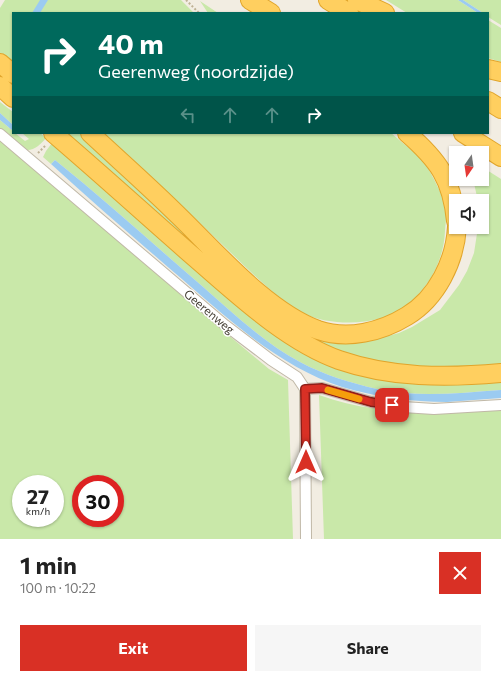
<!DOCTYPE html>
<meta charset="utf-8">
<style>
:root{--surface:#fff;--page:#f6f6f6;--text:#222;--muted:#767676;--accent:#d93025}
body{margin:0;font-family:Commissioner,sans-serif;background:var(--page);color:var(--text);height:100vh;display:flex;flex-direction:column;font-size:15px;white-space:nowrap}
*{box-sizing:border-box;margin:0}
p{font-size:13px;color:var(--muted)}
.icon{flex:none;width:22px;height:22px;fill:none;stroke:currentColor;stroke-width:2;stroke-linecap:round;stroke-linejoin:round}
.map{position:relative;height:539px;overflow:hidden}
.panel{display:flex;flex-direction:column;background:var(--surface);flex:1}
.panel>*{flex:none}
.hud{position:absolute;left:12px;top:12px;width:477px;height:122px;border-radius:0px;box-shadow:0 1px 3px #0004;background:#00695c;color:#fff;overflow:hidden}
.needle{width:26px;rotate:193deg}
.controls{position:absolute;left:449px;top:146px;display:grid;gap:8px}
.controls a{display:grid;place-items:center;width:40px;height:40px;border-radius:0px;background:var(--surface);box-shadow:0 1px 3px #0004;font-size:20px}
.speed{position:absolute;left:12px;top:475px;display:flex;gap:8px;font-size:20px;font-weight:700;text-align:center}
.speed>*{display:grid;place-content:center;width:52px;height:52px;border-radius:50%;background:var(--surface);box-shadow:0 1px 3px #0004;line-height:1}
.speed small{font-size:10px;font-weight:400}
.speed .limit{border:6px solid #d22;background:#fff;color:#111}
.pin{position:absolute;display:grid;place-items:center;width:34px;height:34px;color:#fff;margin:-17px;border-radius:8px;box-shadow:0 2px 6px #0006}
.me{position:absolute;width:44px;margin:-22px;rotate:0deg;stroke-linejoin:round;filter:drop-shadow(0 0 3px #0008)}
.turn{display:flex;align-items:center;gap:14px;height:84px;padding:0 20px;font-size:18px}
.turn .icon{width:52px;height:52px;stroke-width:2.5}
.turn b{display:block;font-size:28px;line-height:34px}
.lanes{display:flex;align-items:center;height:38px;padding:0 20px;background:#0003;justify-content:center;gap:20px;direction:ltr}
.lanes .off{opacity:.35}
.round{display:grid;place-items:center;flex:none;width:42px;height:42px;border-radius:0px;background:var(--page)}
.headline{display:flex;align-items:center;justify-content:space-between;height:68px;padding:0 20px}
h1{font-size:24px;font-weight:700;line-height:30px}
.cta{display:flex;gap:8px;margin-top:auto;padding:8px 20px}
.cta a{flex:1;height:46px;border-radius:0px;background:var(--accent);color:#fff;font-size:16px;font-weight:700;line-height:46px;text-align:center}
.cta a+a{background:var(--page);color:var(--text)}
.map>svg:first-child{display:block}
.green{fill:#c9e8a9;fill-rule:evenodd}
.water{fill:#9bcbf1}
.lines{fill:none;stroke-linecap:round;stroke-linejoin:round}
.street-casing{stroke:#c0b8a7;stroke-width:12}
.highway-casing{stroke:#e1a52c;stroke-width:20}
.path{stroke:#bfb295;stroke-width:2;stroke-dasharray:2 2;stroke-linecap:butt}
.street{stroke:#fff;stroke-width:10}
.highway{stroke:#ffcf5f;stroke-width:18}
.route-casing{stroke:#8d1f18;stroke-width:10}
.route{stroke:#d93025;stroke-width:7}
.slow{stroke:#f59e0b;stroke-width:7}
.labels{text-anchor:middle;stroke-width:3;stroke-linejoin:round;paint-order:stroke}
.street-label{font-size:12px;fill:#433d32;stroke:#fff}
</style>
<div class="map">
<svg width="501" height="539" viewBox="0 0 501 539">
<rect width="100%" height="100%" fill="#f2ede2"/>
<path class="green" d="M5 0H181L194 13H13V70L0 57V8Z
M386 0H458L478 13H407Z
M463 0H501V25L488 17V13H483Z
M200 1 218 13H208Z
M488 20 501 28V62L488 58Z
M0 102 13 112V125L0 113Z
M0 120 13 131V133H15L25 141 29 139 22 133H40L46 138C41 144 34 151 26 150L0 129Z
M60 133H82L260 299 365 339 384 337 399 333 412 327 440 310 459 285 467 271 474 253 478 227H482V201H478L473 179H482V167L501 179V367L431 371 379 366 326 347 277 319Z
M99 133H391C400 141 419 155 425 163 430 171 441 192 444 201 447 210 446 222 445 231 444 260 429 288 406 306 381 326 333 327 305 314 281 303 251 272 231 253 188 212 146 169 99 133Z
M0 140 142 259 208 318 269 369 288 380 293 539H0ZM21 484H55V518H21ZM81 484H115V518H81Z
M52 143 306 352 501 381V390C460 393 418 398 377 389 351 383 324 375 300 362 264 343 233 313 202 286 153 244 105 200 55 160L51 164 43 157 46 151Z
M319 395C377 417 440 411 501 410V539H324Z"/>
<path class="water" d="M40 0H48L40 13H32Z
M458 0H463L483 13H478Z
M0 113 13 125V131L0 120Z
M55 160C105 200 153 244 202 286 233 313 264 343 300 362 324 375 351 383 377 389 417 398 460 393 501 390V398C483 399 465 401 447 402 412 402 376 397 342 387 275 365 222 313 169 268 130 234 90 200 51 164Z"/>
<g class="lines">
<defs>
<path id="street" d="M0 134 225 325 271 360 297 377 305 389 306 539
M305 389 322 388 371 402 403 407 434 409 501 405"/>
<path id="highway" d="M250 0 271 13
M328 0 349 13
M357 0 385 13
M0 63 13 74
M488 69 501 72
M0 86 13 98
M488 101 501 109
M53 133C101 174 147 216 194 257 237 294 286 341 339 360 391 378 447 378 501 373
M90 133C120 161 151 188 180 217 218 254 268 312 318 330 348 340 381 332 407 316 437 298 455 261 457 227
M407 133C438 160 452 179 456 221
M463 133 501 157"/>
</defs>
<use href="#street" class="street-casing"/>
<use href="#highway" class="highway-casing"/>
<path class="path" d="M186 0 199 13
M38 153 46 145"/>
<use href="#street" class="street"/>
<use href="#highway" class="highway"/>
</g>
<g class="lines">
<defs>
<path id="route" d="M306 462 305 389 322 388 371 402 392 405"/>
</defs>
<use href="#route" class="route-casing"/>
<use href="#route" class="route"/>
<path class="slow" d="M328 390 359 399"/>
</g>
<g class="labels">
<g class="street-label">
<text transform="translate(209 312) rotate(40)" y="4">Geerenweg</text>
</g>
</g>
</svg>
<div class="controls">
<a><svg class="needle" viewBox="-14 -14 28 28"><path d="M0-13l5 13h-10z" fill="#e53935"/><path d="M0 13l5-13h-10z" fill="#767676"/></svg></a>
<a><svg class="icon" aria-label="sound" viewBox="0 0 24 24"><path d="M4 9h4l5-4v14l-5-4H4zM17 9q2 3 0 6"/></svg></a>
</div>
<div class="speed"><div>27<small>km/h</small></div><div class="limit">30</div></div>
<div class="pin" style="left:392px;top:405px;background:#d93025"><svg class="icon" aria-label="arrive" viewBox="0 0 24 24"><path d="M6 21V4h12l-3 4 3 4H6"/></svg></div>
<svg class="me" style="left:306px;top:462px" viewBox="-20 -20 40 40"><path d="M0-17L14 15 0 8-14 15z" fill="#d93025" stroke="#fff" stroke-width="4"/></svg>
<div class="hud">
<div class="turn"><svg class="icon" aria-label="right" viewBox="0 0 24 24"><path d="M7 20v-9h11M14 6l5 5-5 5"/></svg><div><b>40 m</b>Geerenweg (noordzijde)</div></div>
<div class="lanes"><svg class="icon off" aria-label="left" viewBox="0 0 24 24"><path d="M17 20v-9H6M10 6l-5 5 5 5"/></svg><svg class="icon off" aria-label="ahead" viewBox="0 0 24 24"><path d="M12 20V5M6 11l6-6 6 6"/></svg><svg class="icon off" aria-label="ahead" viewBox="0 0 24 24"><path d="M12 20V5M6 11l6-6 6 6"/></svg><svg class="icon" aria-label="right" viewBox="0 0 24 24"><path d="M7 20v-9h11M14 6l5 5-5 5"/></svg></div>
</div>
</div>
<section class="panel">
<div class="headline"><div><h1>1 min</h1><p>100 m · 10:22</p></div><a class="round" style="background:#d93025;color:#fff"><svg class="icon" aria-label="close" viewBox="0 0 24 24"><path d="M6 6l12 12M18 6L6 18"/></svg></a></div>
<div class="cta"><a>Exit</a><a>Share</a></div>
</section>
